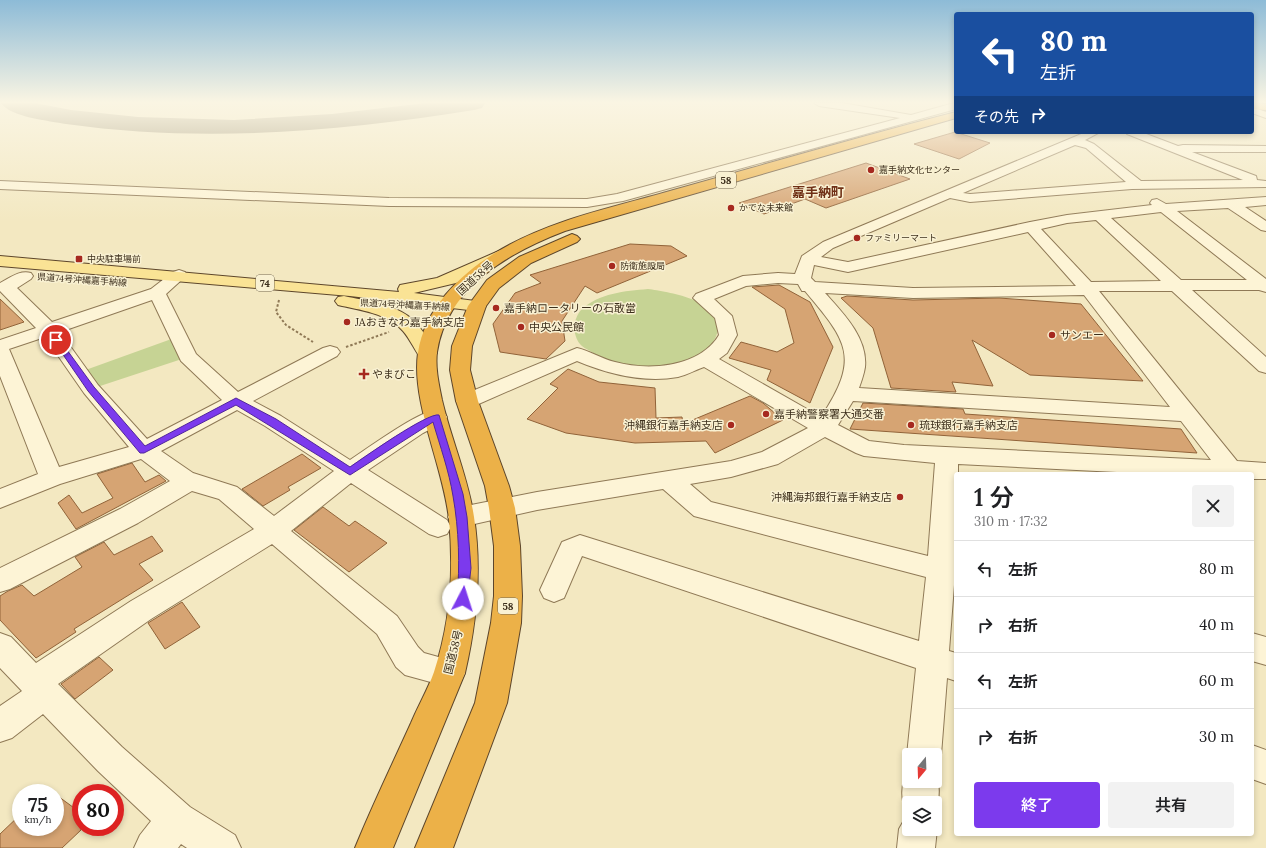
<!DOCTYPE html>
<html lang="ja">
<meta charset="utf-8">
<style>
:root{--surface:#fff;--page:#f2f2f2;--text:#202124;--muted:#757577;--line:#e0e0e0;--accent:#7c3aed}
body{margin:0;font-family:Lora,"Noto Sans JP",serif;background:var(--page);color:var(--text);height:100vh;display:flex;flex-direction:column;font-size:15px;white-space:nowrap}
*{box-sizing:border-box;margin:0}
p{font-size:13px;color:var(--muted)}
.icon{flex:none;width:22px;height:22px;fill:none;stroke:currentColor;stroke-width:2;stroke-linecap:round;stroke-linejoin:round}
.map{position:relative;flex:1;overflow:hidden}
.panel{position:absolute;left:954px;top:472px;width:300px;height:364px;display:flex;flex-direction:column;background:var(--surface);border-radius:4px;box-shadow:0 2px 6px #0003}
.panel>*{flex:none}
.top-card{position:absolute;left:954px;top:12px;width:300px;height:122px;border-radius:4px;box-shadow:0 2px 6px #0003;background:#1a4fa0;color:#fff;overflow:hidden}
.needle{width:26px;rotate:199deg}
.controls{position:absolute;left:902px;top:748px;display:grid;gap:8px}
.controls a{display:grid;place-items:center;width:40px;height:40px;border-radius:4px;background:var(--surface);box-shadow:0 2px 6px #0003;font-size:20px}
.speed{position:absolute;left:12px;top:784px;display:flex;gap:8px;font-size:20px;font-weight:700;text-align:center}
.speed>*{display:grid;place-content:center;width:52px;height:52px;border-radius:50%;background:var(--surface);box-shadow:0 2px 6px #0003;line-height:1}
.speed small{font-size:10px;font-weight:400}
.speed .limit{border:6px solid #d22;background:#fff;color:#111}
.pin{position:absolute;display:grid;place-items:center;width:34px;height:34px;color:#fff;margin:-17px;border:2px solid #fff;border-radius:50%;box-shadow:0 1px 4px #0007}
.me{position:absolute;width:44px;margin:-22px;rotate:5deg;stroke-linejoin:round;filter:drop-shadow(0 0 3px #0008)}
.turn{display:flex;align-items:center;gap:14px;height:84px;padding:0 20px;font-size:18px}
.turn .icon{width:52px;height:52px;stroke-width:2.5}
.turn b{display:block;font-size:28px;line-height:34px}
.then{display:flex;align-items:center;height:38px;padding:0 20px;background:#0003;gap:8px;font-size:15px}
.round{display:grid;place-items:center;flex:none;width:42px;height:42px;border-radius:4px;background:var(--page)}
.summary{display:flex;align-items:center;justify-content:space-between;height:68px;padding:0 20px}
h1{font-size:24px;font-weight:600;line-height:30px}
.button{display:flex;gap:8px;margin-top:auto;padding:8px 20px}
.button a{flex:1;height:46px;border-radius:4px;background:var(--accent);color:#fff;font-size:16px;font-weight:600;line-height:46px;text-align:center}
.button a+a{background:var(--page);color:var(--text)}
ul{padding:0;list-style:none}
li{display:flex;align-items:center;gap:12px;height:56px;padding:0 20px;border-top:1px solid var(--line)}
li div{flex:1}
li b{display:block;font-size:15px}
li em{font-style:normal}
.map>svg:first-child{display:block}
.green{fill:#c6d394}
.lines{fill:none;stroke-linecap:round;stroke-linejoin:round}
.taxiway{fill:#988c6e;fill-rule:evenodd}
.building{fill:#d6a473;stroke:#916339}
.minor-casing{stroke:#8f7956;stroke-width:2}
.major-casing{stroke:#5d462b;stroke-width:2}
.highway-casing{stroke:#5d462b;stroke-width:2}
.path{stroke:#8f7956;stroke-width:2;stroke-dasharray:2.5 2;stroke-linecap:butt}
.minor{fill:#fdf4d6;fill-rule:evenodd}
.major{fill:#fae395;fill-rule:evenodd}
.highway{fill:#ecb148;fill-rule:evenodd}
.route{fill:#7c3aed;stroke:#51269a}
.poi-dot{fill:#a6291f;stroke:#f9f1d2;stroke-width:1.5}
.labels{text-anchor:middle;stroke-width:3;stroke-linejoin:round;paint-order:stroke}
.far-poi-label{font-size:9px;fill:#3d2f1c;stroke:#f9f1d2;text-anchor:start}
.far-street-label{font-size:9px;fill:#3d2f1c;stroke:#f9f1d2}
.shield{fill:#f9f1d2;stroke:#756953;stroke-width:1}
.shield-label{font-size:10px;font-weight:bold;fill:#3d2f1c}
.street-label{font-size:11px;fill:#3d2f1c;stroke:#f9f1d2}
.poi-label{font-size:11px;fill:#3d2f1c;stroke:#f9f1d2;text-anchor:start}
.far-district-label{font-size:13px;font-weight:bold;fill:#6f3016;stroke:#f9f1d2}
</style>
<div class="map">
<svg width="1266" height="848" viewBox="0 0 1266 848">
<rect width="100%" height="100%" fill="#f3e8c1"/>
<path class="green" d="M648 289C669 292 722 300 718 330 716 339 711 347 703 352 672 373 620 371 590 351 587 349 582 347 580 344 576 340 575 332 573 327 575 322 577 314 581 310 599 293 625 291 648 289Z
M177 337 188 357 91 389 80 372Z"/>
<g class="lines">
<path class="taxiway" d="M1 103H35L71 110 138 117 234 120 332 114 426 103H485L482 108 474 110C338 132 202 143 66 124 50 121 10 117 1 103Z"/>
</g>
<path class="building" d="M955 132 990 143 959 159 914 144Z
M866 163 910 179 826 208 805 199 764 214 739 203Z
M630 244 671 246 687 256 597 293 585 286 562 321 565 341 546 359 500 352 493 324 515 293 541 283 530 275Z
M779 285 810 302 833 347 810 403 767 380 771 370 729 358 741 342 777 352 794 343 785 309 752 287Z
M847 296 913 300 999 298 1081 304 1143 381 1030 375 972 340 993 386 952 382 956 392 891 388 873 328 841 298Z
M0 299 24 322 0 330Z
M568 369 599 382 655 388 656 418 682 417 683 424 750 396 763 403 783 420 715 453 706 441 635 443 566 433 527 419 558 388 550 384Z
M863 403 963 409 965 414 1181 429 1197 453 850 429Z
M302 454 321 468 288 487 290 490 263 506 242 489Z
M132 463 145 482 159 475 166 481 76 529 58 503 69 495 82 513 113 498 97 474Z
M323 507 349 526 355 521 387 543 349 572 294 530Z
M152 536 163 551 139 564 153 580 74 629 76 632 36 658 0 620V596L8 591 22 585 34 596 82 567 75 557 104 542 114 555Z
M182 602 200 627 165 649 148 623Z
M99 657 113 670 75 699 61 684Z
M55 794 81 813V830L62 848H0V834L21 814V827H55Z"/>
<g class="lines">
<defs>
<path id="minor" d="M814 103H842L911 115 954 103H956V109L623 201 587 207 389 206 0 189V181L389 198 587 199 617 194 900 118 819 106Z
M1252 107 1266 112V118L1252 113Z
M1086 132H1100L1085 140 1094 144 1141 181 1243 180 1127 134 1126 132H1141L1178 146 1183 145 1266 146V152H1192L1256 176 1257 180 1266 181V187L1132 189 970 202 950 198 833 248 821 257 848 262 1030 222 1067 215 1152 205 1150 203 1152 200 1157 199 1166 204 1266 197V205L1245 207 1266 221V231L1261 230 1228 208 1177 211 1266 279V292L1259 290H1192L1266 357V373L1259 371 1172 291H1099L1237 461 1266 463V479H1252V474H1157L958 464V474H956V585H954L949 651 956 653V681L947 678 941 755 936 767 935 755H909V760L907 755 916 668 582 556 564 598 554 602 544 598 540 590 562 542 580 535 919 641 926 577 694 516 663 489 537 510 461 527 452 524 448 517 452 510 461 507 537 492 731 461 762 452 808 428 704 367C695 370 687 375 678 377 644 383 608 374 577 361L474 406 467 408 460 406 456 401 460 396 577 348C590 351 602 359 615 362 648 371 699 368 719 335L715 318 693 298 696 294 743 276 778 273 795 274 802 256 823 242ZM1075 145 1086 148 1126 182 970 194 963 193ZM1161 212 1247 280H1181L1111 218ZM1096 220 1161 281 1091 282 1041 229 1067 223ZM1028 232 1076 286 913 288 815 282 811 278 814 265 848 272ZM778 283 798 284 802 291H805C847 341 861 357 821 417L719 359 727 353 737 335 732 316 714 299 746 286ZM825 293 913 298 1084 295 1170 407 859 388C861 382 864 374 865 367 868 338 843 313 825 293ZM853 401 1181 421 1211 460 904 445 869 441 838 425ZM825 437 856 453 864 456 935 463 928 556 711 502 690 484 731 477 778 464Z
M179 270 185 272 187 275 166 294 196 354 238 392 323 348 330 346 337 348 340 352 337 356 253 401 281 416 350 460C368 448 416 413 435 410 438 410 441 411 444 412L447 417 444 422 423 433 368 470 447 520 451 527 447 534 438 537 429 534 351 483 291 531 397 616 418 647 424 653 460 663 465 673 460 683 449 687 405 675 396 667 377 634 272 544 151 619 58 684 122 747 190 807 235 835 241 848H187L181 844 178 848H134L140 835 151 821 98 771 43 714 12 738 0 742V706L22 691 0 668V633L11 637 36 663 131 601 254 529 219 499 192 491 138 523 10 589 0 592V568L120 509 170 481 141 459 60 484 0 508V489L38 474 0 376V340L36 328 0 291V283C10 278 19 270 31 273L33 276 31 279 17 288 52 322 151 289 173 272ZM152 300 181 361 222 400 147 439 98 385 60 332ZM45 337 84 393 129 447 59 467 9 349ZM237 410 265 426 334 471 274 516 237 487 193 473 161 451Z
M1252 633 1266 637V665L1252 661Z
M1252 745 1266 750V784L1252 779Z
M908 768 909 781H935V772C940 784 940 798 935 811V803H909V829H935V825L937 829 935 848H897L899 829 907 815C900 798 901 785 908 768Z"/>
<path id="major" d="M501 250 507 252 509 255 507 258 456 283 414 293 483 302 486 306 483 310 477 311 350 296 0 266V256L399 292 398 289 400 285 437 278Z
M344 296C366 301 396 304 413 320 423 330 430 342 437 353L434 357 427 359 420 357C414 349 410 339 403 331 387 313 360 310 338 305L335 301 338 297Z"/>
<path id="highway" d="M1252 103 1266 104V110L1252 109Z
M956 112V118L565 231C510 252 447 287 437 352 435 368 439 385 442 400 451 439 468 477 474 517 482 570 477 621 465 673L393 848H355C372 806 392 765 411 723 418 706 428 689 434 672 450 624 454 570 449 520 444 468 411 403 418 353 424 310 460 274 495 253 550 219 616 207 677 189 770 163 862 136 956 112Z
M572 234 577 236 580 239 577 242 531 263 499 288 486 306 472 346 470 370 478 401 509 486 515 508 520 546 522 596 521 623 507 703 453 848H415L475 703 491 623 494 596V546L489 508 485 486 456 401 450 370 452 346 468 306 487 280 519 257Z"/>
</defs>
<use href="#minor" class="minor-casing"/>
<use href="#major" class="major-casing"/>
<use href="#highway" class="highway-casing"/>
<path class="path" d="M279 300 276 312 286 325 313 342
M346 347 389 332"/>
<use href="#minor" class="minor"/>
<use href="#major" class="major"/>
<use href="#highway" class="highway"/>
</g>
<linearGradient id="sky" x2="0" y2="1"><stop stop-color="#8dbbd7"/><stop offset="0.46" stop-color="#faf5e3"/><stop offset="1" stop-color="#faf5e3" stop-opacity="0"/></linearGradient>
<rect width="1266" height="222" fill="url(#sky)"/>
<path class="route" d="M54 339H59L94 387 145 446 236 398 276 419 350 467C363 458 428 412 439 415L463 494 467 517 471 568 467 603 463 604 459 603 457 599C460 565 459 530 453 496 449 471 440 446 433 422L350 475 236 405 144 453H140L88 391 53 340Z"/>
<g class="poi-dot">
<circle cx="871" cy="170" r="4"/>
<circle cx="731" cy="208" r="4"/>
<circle cx="857" cy="238" r="4"/>
<rect x="75" y="255" width="8" height="8" rx="2"/>
<circle cx="612" cy="266" r="4"/>
<circle cx="496" cy="308" r="4"/>
<circle cx="347" cy="322" r="4"/>
<circle cx="521" cy="327" r="4"/>
<circle cx="1052" cy="335" r="4"/>
<path d="M362 368h4v4h4v4h-4v4h-4v-4h-4v-4h4z"/>
<circle cx="766" cy="414" r="4"/>
<circle cx="731" cy="425" r="4"/>
<circle cx="911" cy="425" r="4"/>
<circle cx="900" cy="497" r="4"/>
</g>
<g class="labels">
<g class="far-poi-label">
<text x="879" y="173">嘉手納文化センター</text>
<text x="739" y="211">かでな未来館</text>
<text x="865" y="241">ファミリーマート</text>
<text x="87" y="262">中央駐車場前</text>
<text x="620" y="269">防衛施設局</text>
</g>
<g class="far-street-label">
<text transform="translate(82 280) rotate(4)" y="3">県道74号沖縄嘉手納線</text>
<text transform="translate(405 305) rotate(3)" y="3">県道74号沖縄嘉手納線</text>
</g>
<g class="shield">
<rect x="716" y="172" width="20" height="16" rx="3"/>
<rect x="256" y="275" width="18" height="16" rx="3"/>
<rect x="498" y="598" width="20" height="16" rx="3"/>
</g>
<g class="shield-label">
<text x="726" y="184">58</text>
<text x="265" y="287">74</text>
<text x="508" y="610">58</text>
</g>
<g class="street-label">
<text transform="translate(475 278) rotate(-42)" y="4">国道58号</text>
<text transform="translate(453 652) rotate(-76)" y="4">国道58号</text>
</g>
<g class="poi-label">
<text x="504" y="312">嘉手納ロータリーの石敢當</text>
<text x="355" y="326">JAおきなわ嘉手納支店</text>
<text x="529" y="331">中央公民館</text>
<text x="1060" y="339">サンエー</text>
<text x="372" y="378">やまびこ</text>
<text x="774" y="418">嘉手納警察署大通交番</text>
<text x="723" y="429" text-anchor="end">沖縄銀行嘉手納支店</text>
<text x="919" y="429">琉球銀行嘉手納支店</text>
<text x="892" y="501" text-anchor="end">沖縄海邦銀行嘉手納支店</text>
</g>
<g class="far-district-label">
<text x="818" y="197">嘉手納町</text>
</g>
</g>
</svg>
<div class="controls">
<a><svg class="needle" viewBox="-14 -14 28 28"><path d="M0-13l5 13h-10z" fill="#e53935"/><path d="M0 13l5-13h-10z" fill="#757577"/></svg></a>
<a><svg class="icon" aria-label="layers" viewBox="0 0 24 24"><path d="M12 4l9 5-9 5-9-5zM3 14l9 5 9-5"/></svg></a>
</div>
<div class="speed"><div>75<small>km/h</small></div><div class="limit">80</div></div>
<div class="pin" style="left:56px;top:340px;background:#d93025"><svg class="icon" aria-label="arrive" viewBox="0 0 24 24"><path d="M6 21V4h12l-3 4 3 4H6"/></svg></div>
<svg class="me" style="left:463px;top:599px" viewBox="-20 -20 40 40"><circle r="19" fill="#fff"/><path d="M0-13L10 11 0 6-10 11z" fill="#7c3aed"/></svg>
<div class="top-card">
<div class="turn"><svg class="icon" aria-label="left" viewBox="0 0 24 24"><path d="M17 20v-9H6M10 6l-5 5 5 5"/></svg><div><b>80 m</b>左折</div></div>
<div class="then">その先<svg class="icon" aria-label="right" viewBox="0 0 24 24"><path d="M7 20v-9h11M14 6l5 5-5 5"/></svg></div>
</div>
<section class="panel">
<div class="summary"><div><h1>1 分</h1><p>310 m · 17:32</p></div><a class="round"><svg class="icon" aria-label="close" viewBox="0 0 24 24"><path d="M6 6l12 12M18 6L6 18"/></svg></a></div>
<ul>
<li><svg class="icon" aria-label="left" viewBox="0 0 24 24"><path d="M17 20v-9H6M10 6l-5 5 5 5"/></svg><div><b>左折</b></div><em>80 m</em></li>
<li><svg class="icon" aria-label="right" viewBox="0 0 24 24"><path d="M7 20v-9h11M14 6l5 5-5 5"/></svg><div><b>右折</b></div><em>40 m</em></li>
<li><svg class="icon" aria-label="left" viewBox="0 0 24 24"><path d="M17 20v-9H6M10 6l-5 5 5 5"/></svg><div><b>左折</b></div><em>60 m</em></li>
<li><svg class="icon" aria-label="right" viewBox="0 0 24 24"><path d="M7 20v-9h11M14 6l5 5-5 5"/></svg><div><b>右折</b></div><em>30 m</em></li>
</ul>
<div class="button"><a>終了</a><a>共有</a></div>
</section>
</div>
